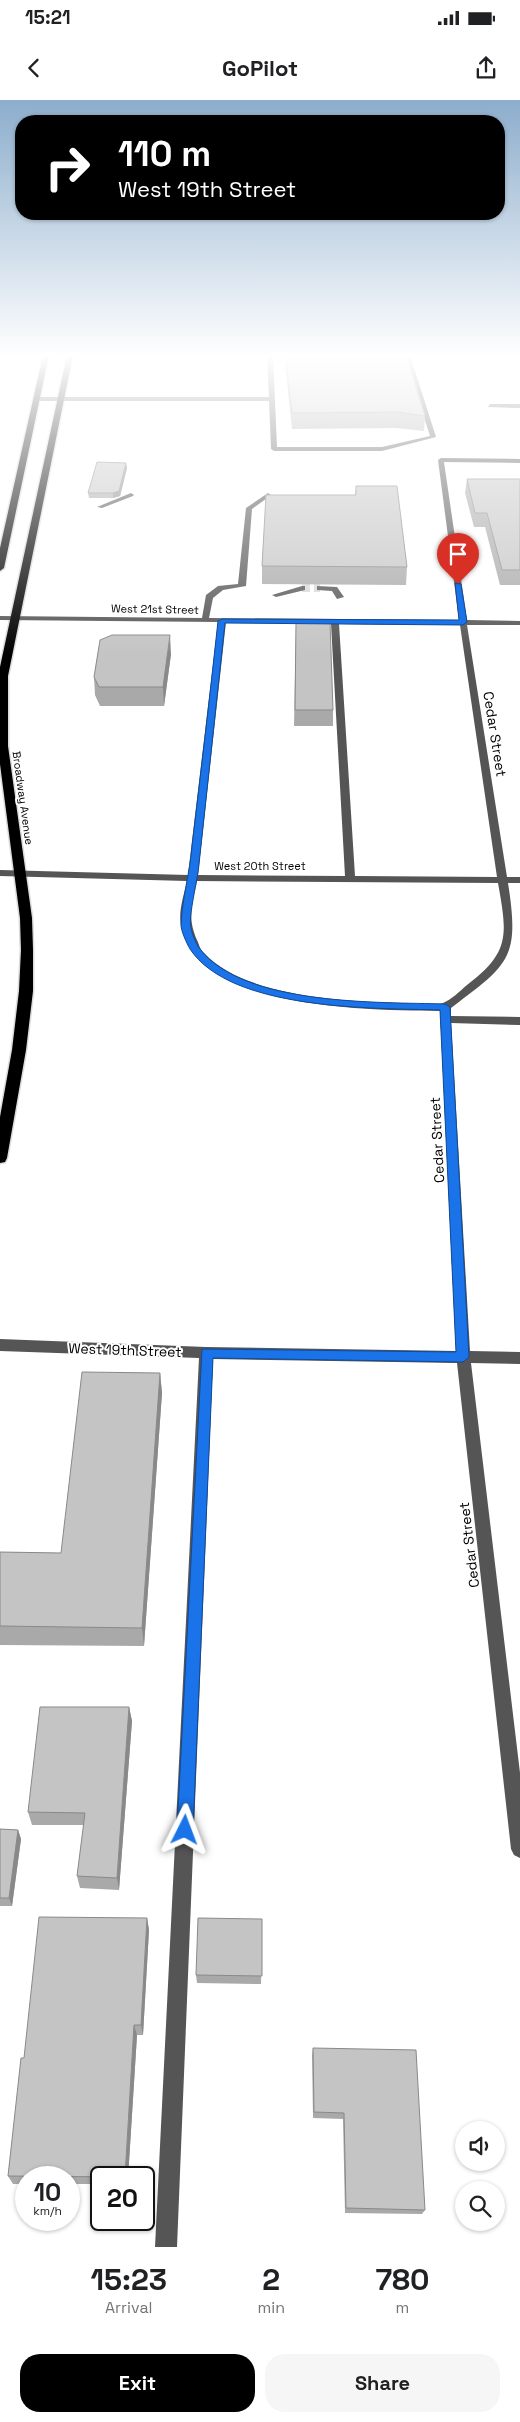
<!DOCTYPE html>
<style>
:root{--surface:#fff;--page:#f6f6f6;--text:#202124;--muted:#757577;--accent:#000}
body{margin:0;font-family:"Space Grotesk",sans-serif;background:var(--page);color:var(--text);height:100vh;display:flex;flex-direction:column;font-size:19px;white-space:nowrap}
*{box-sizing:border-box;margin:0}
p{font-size:16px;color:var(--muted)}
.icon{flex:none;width:28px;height:28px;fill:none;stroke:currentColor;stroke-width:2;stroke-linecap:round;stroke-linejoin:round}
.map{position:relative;height:2147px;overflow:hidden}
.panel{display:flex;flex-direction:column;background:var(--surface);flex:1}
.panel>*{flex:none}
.banner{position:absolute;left:15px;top:15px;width:490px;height:105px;border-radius:20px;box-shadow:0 1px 4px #0004;background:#000;color:#fff;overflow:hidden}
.tools{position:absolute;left:455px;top:2021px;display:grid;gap:10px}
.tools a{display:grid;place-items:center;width:50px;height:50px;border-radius:50%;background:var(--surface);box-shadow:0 1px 4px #0004;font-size:25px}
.speed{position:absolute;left:15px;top:2066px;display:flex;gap:10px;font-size:25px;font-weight:700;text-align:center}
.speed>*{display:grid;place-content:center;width:65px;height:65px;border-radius:50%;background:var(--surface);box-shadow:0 1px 4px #0004;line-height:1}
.speed small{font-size:12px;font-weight:400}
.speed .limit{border:2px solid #111;border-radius:8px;background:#fff;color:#111}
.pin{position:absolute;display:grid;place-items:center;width:42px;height:42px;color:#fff;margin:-51px -21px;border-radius:50% 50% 50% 0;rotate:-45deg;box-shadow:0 0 5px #0007}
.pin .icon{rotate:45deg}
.me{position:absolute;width:55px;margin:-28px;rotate:3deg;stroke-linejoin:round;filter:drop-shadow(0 0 4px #0008)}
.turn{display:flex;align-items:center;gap:18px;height:105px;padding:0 20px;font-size:22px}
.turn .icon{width:65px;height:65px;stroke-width:2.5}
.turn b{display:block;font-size:35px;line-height:42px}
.eta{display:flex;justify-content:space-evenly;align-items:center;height:85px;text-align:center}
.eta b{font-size:30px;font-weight:700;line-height:35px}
.button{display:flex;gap:10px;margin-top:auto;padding:10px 20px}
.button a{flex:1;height:58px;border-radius:20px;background:var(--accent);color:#fff;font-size:20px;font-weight:700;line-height:58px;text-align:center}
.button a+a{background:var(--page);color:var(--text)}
.status{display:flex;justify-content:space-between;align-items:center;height:35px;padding:0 25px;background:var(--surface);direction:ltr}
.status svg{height:14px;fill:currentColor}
header{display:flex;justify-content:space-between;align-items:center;height:65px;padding:0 20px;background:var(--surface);font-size:22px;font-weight:700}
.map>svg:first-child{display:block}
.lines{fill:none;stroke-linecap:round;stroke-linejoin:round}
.minor-tunnel{stroke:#d9d9d9;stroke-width:8;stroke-dasharray:8 4;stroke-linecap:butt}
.highway-casing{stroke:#dbdbdb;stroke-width:3}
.minor{fill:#555;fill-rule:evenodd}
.highway{fill:#000;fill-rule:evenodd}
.wall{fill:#a9a9a9}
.shaded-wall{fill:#898989}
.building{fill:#c4c4c4;stroke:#898989}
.route{fill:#1a73e8;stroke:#114b97}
.labels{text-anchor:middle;stroke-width:4;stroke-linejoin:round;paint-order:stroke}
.far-street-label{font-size:11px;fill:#000;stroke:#fff}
.street-label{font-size:14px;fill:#000;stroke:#fff}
</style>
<div class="status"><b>15:21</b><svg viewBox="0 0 49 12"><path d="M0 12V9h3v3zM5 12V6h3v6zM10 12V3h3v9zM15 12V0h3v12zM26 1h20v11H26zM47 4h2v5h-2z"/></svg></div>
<header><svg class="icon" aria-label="back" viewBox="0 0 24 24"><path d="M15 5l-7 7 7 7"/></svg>GoPilot<svg class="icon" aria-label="share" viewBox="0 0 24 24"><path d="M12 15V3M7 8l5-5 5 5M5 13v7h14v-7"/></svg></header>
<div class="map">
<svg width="520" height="2147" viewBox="0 0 520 2147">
<rect width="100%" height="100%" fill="#fff"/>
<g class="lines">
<path class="minor-tunnel" d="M302 488H320"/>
<defs>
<path id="highway" d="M43 255H49L4 468 0 471V448Z
M67 255H73L8 576V646L32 818 33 850V891L26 950 7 1058 5 1062 0 1063V1017L12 950 19 891 21 850 20 818 0 664V567Z"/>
</defs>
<use href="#highway" class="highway-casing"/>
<path class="minor" d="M267 255H273L277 347H382L430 336 404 255H410L436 337 382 351H274L271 349 269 301H36L33 299 36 297H269Z
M490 304H520V308L488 307Z
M441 358 520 359V363L444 362 467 520 520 521V525H467L507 777H520V783H508C520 859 509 864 451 908V916L520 917V925L451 923 470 1251 520 1252V1264L471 1263 520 1673V1758L514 1755 511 1749 457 1263 213 1259 177 2147H155L199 1258 0 1251V1239L206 1247 456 1251 440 911C372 910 199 911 181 826 178 811 184 795 187 781L0 776V770L188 775 218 522 0 520V516L202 518 206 495 218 486 238 484 246 408 268 393 271 395 270 396 252 409 246 486 223 490 213 498 209 518 459 520 438 360ZM226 522 331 524 345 776 198 775ZM339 524 460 525 497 777 355 776ZM197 781 498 783C507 834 511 852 467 885 460 891 451 900 443 903 434 906 411 903 401 903 344 901 245 897 204 853 200 850 199 844 197 840 187 817 192 804 197 781Z
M131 393 134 395 133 396 102 408 97 407Z
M302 486H305V490L276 497 272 495Z
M317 486 337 487 344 497 337 499 332 491 317 490Z"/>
<use href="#highway" class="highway"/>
</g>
<path class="wall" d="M284 255H406L425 316 424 331 396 328 292 329Z
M126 363 127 368 120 396 113 398H89L88 393Z
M467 379H520V485H500L485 427H474L465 393Z
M356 386 407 467 406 485 262 484V466L355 395Z
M296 522 333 610V626H294Z
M171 554 164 606H100L95 595 94 577Z
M160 1273 162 1293 144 1546 0 1545V1452L61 1453Z
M129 1607 132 1621 119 1790 80 1788 77 1776 84 1725H32L28 1712Z
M0 1729 18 1730 21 1739 12 1806H0Z
M147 1818 149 1830 143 1935H137L128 2078H101V2084H69V2078H26V2084H13L8 2076 24 1958Z
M262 1819 261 1884 197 1883 196 1875Z
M313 1948 425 2110 422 2114 345 2113 343 2019 313 2018 312 1955Z"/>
<path class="shaded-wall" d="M126 363 127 368 120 396 113 398V393Z
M170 535 171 554 164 606 163 587Z
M160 1273 162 1293 144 1546 142 1528Z
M129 1607 132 1621 119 1790 117 1778Z
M18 1730 21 1739 12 1806 9 1798Z
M147 1818 149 1830 143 1935 141 1925Z
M134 1925 137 1935 128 2078H125Z"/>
<path class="building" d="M285 255H406L425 316 397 312 292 313Z
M97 362 126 363 119 391 113 393H88Z
M467 379H520V470H502L487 413H475Z
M356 386H397L407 467 262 466 266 395H356Z
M296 522H330L333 610H295Z
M112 535H170L163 587H99L94 577 100 540Z
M82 1272 160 1273 142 1528 0 1526V1452L61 1453Z
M40 1607H129L117 1778 77 1776 85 1713 28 1712Z
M0 1729 18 1730 9 1798H0Z
M39 1817 147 1818 141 1925H134L125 2077 8 2076 21 1958H24Z
M198 1818 262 1819V1876L196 1875Z
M313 1948 416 1950 425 2110 346 2108 344 2013 314 2012Z"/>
<linearGradient id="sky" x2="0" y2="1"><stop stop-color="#8cadcc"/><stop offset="0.46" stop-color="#fff"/><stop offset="1" stop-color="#fff" stop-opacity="0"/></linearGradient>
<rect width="520" height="556" fill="url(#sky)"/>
<path class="route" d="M455 483 461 484 467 522 463 525 225 523C216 603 208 684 199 764 198 779 188 816 191 828 192 834 196 844 200 849 244 906 379 902 445 904L450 907 469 1257 463 1262 213 1258 193 1730 191 1736 185 1738 179 1736 177 1730 202 1249 456 1252 440 910C375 908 231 911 190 849 187 844 181 831 181 825 182 799 190 772 192 746 201 671 210 596 218 521L222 519 459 520Z"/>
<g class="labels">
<g class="far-street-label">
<text transform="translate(155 509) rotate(1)" y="4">West 21st Street</text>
<text transform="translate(23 698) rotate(82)" y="4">Broadway Avenue</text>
<text x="260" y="770">West 20th Street</text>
</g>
<g class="street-label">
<text transform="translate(495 634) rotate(81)" y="5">Cedar Street</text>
<text transform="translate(437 1040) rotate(-93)" y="5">Cedar Street</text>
<text transform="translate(125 1250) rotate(2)" y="5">West 19th Street</text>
<text transform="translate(469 1445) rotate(-97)" y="5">Cedar Street</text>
</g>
</g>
</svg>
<div class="tools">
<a><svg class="icon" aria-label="sound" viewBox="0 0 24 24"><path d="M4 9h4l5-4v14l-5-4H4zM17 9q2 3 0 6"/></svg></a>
<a><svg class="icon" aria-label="search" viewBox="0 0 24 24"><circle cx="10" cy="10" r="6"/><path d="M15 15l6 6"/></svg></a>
</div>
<div class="speed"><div>10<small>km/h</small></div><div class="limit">20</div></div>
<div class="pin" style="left:458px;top:484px;background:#d93025"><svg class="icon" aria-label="arrive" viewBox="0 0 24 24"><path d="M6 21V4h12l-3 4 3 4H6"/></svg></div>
<svg class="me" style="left:185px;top:1730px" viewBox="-20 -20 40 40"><path d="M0-17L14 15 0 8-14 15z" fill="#1a73e8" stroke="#fff" stroke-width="4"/></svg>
<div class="banner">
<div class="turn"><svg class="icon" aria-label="right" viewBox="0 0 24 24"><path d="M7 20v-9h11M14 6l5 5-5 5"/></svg><div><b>110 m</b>West 19th Street</div></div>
</div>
</div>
<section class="panel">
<div class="eta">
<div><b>15:23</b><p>Arrival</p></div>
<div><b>2</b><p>min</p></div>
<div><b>780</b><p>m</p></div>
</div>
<div class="button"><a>Exit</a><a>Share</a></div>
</section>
